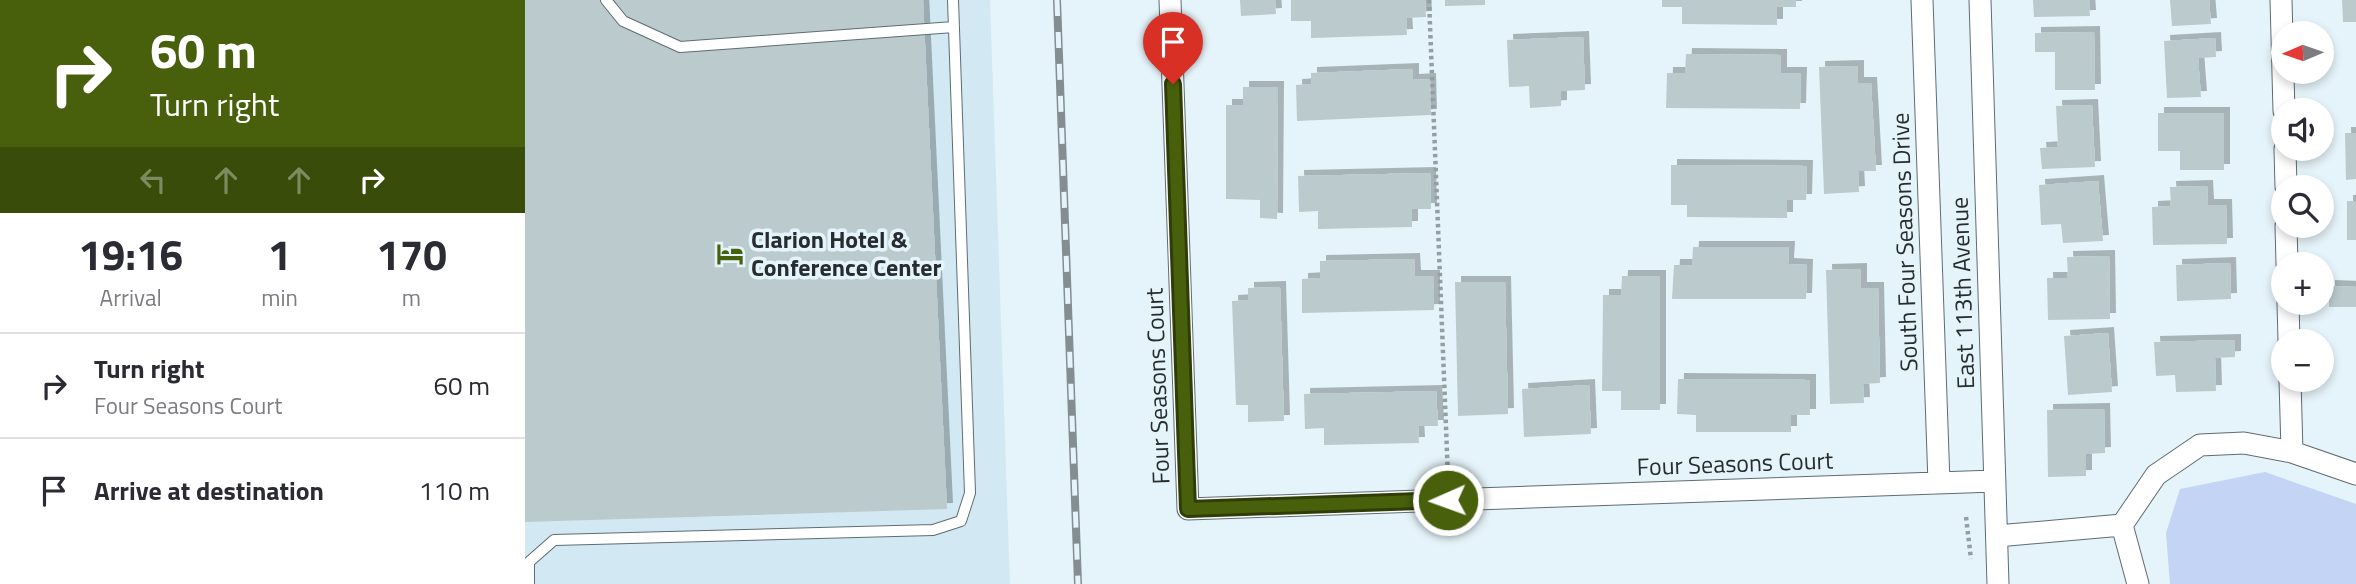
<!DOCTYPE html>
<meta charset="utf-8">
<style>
:root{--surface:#fff;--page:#f2f2f3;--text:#2b2b33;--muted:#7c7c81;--line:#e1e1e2}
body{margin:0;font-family:"Titillium Web",sans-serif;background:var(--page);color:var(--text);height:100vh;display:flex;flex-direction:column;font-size:26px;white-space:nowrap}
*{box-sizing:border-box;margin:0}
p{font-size:23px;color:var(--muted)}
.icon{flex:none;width:38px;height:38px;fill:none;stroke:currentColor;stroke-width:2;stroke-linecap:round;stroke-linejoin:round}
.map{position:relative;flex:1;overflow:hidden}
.side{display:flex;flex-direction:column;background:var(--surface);width:525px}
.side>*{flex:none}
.hud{background:#48600c;color:#fff;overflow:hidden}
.needle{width:46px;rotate:268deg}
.fabs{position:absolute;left:1746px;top:21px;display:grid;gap:14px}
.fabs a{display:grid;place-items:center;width:63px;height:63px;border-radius:50%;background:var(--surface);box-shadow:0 4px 10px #0003;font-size:35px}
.pin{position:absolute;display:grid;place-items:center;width:60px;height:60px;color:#fff;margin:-72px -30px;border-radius:50% 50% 50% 0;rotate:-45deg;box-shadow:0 0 7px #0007}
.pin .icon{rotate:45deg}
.me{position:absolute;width:77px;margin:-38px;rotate:268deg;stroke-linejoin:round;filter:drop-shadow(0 0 5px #0008)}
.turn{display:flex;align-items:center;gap:24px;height:147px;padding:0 35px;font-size:32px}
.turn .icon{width:91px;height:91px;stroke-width:2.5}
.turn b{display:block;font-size:49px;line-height:60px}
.lanes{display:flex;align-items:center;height:66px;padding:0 35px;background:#0003;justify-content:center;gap:35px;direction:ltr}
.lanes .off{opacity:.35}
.eta{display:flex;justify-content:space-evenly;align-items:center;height:119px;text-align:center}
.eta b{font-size:42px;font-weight:700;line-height:49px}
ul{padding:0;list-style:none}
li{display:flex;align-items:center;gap:21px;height:105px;padding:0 35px;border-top:2px solid var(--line)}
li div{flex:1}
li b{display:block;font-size:26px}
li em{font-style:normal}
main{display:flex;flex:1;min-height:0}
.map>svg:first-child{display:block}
.built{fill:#d2e9f3}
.water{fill:#c4d4f5}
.building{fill:#bbcbcd;filter:url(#shadow)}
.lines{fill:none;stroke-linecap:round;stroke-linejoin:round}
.service-casing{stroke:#5f6c72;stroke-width:12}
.minor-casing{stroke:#5f6c72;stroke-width:23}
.path{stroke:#949fa4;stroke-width:4.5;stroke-dasharray:3.5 3.5;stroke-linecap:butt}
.service{stroke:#fff;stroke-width:10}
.minor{stroke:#fff;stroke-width:21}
.rail-casing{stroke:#838d92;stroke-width:8}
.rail{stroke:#e5f4fa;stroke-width:5;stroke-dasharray:16;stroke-linecap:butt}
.route-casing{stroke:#2f3e08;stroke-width:18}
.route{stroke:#48600c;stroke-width:12}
.labels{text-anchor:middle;stroke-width:7;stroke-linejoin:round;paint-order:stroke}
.poi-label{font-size:24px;font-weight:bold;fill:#272c2f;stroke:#e5f4fa;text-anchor:start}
.street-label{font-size:24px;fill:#272c2f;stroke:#e5f4fa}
</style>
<main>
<section class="side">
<div class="hud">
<div class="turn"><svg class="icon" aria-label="right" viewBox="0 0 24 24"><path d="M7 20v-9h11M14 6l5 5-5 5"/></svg><div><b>60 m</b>Turn right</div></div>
<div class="lanes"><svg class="icon off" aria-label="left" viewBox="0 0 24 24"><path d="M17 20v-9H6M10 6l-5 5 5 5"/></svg><svg class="icon off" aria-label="ahead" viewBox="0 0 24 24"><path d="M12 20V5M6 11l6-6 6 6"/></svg><svg class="icon off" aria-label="ahead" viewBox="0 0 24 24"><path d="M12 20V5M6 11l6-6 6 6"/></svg><svg class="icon" aria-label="right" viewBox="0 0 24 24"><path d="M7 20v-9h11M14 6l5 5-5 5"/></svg></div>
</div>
<div class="eta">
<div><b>19:16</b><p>Arrival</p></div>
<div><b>1</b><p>min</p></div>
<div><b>170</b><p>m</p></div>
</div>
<ul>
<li><svg class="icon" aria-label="right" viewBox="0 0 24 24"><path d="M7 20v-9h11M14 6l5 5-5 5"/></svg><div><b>Turn right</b><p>Four Seasons Court</p></div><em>60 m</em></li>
<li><svg class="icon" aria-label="arrive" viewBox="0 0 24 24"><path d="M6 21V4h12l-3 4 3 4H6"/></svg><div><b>Arrive at destination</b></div><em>110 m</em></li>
</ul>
</section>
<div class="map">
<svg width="1831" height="584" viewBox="0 0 1831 584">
<defs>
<filter id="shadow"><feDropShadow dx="6" dy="-6" stdDeviation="0" flood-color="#0004"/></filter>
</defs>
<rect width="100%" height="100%" fill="#e5f4fa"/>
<path class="built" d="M0 0H465L485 584H0Z"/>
<path class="water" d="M1740 472 1831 504V584H1645L1641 533 1655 489Z"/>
<path class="building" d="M0 0H398L422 509 0 522Z
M715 0H750L751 14 716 16Z
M766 0H900L901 17 881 18 882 35 786 38V21H766Z
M920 0H960V5L920 6Z
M1137 0H1271V7H1252V25L1157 24V7H1137Z
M1508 0H1564L1565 16 1509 17Z
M1645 0H1684L1686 24 1647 26Z
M1817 0H1831V22H1818Z
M1569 32 1570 90H1530V52H1510V33Z
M1058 37 1060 90 1036 91V106L1005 108 1004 86 984 87 982 40Z
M1690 38 1691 57 1673 58 1676 97 1642 98 1639 41Z
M1161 54 1256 55V73H1276L1275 109 1141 108 1142 73H1160Z
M1333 66V83H1346L1351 171H1333L1334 192 1299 194 1294 67Z
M888 69V80L905 79 906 115 772 121 771 85 786 84V73Z
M718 87H753L752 219 735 218V200L701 199V105H718Z
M1567 105 1570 167 1517 169 1515 148 1533 147 1531 106Z
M1633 113H1699V170H1655V151H1633Z
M1820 133H1831V179L1821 180Z
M1146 165 1282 166 1281 200H1262V218L1162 217V205H1146Z
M905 173 906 209H887V227L793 229V211L774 212 773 176Z
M1573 181 1578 241 1538 243 1536 224 1516 225 1514 185Z
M1682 186 1683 205H1701L1702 244 1628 245 1627 207 1646 206 1645 187Z
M1822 201H1831V240H1822Z
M1168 247H1264L1263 264 1282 265 1281 299H1147L1149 265H1167Z
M1584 256 1585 319 1523 320 1522 278H1543L1542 257Z
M889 259 890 276H909V310L777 313V279L795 278V261Z
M1705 263 1706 299 1652 301 1651 265Z
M1336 269V288H1353L1355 383 1338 384 1339 403 1305 404 1301 270Z
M1097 276H1135V410H1096V391H1077L1078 295H1096Z
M930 282H980L983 414 933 416Z
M1804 286 1831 287V307H1804Z
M755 287 759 421 723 422V405H711L707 301 723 300V288Z
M1583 333 1587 392 1543 395 1539 336Z
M1710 340V357L1690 358 1691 391 1651 392 1650 375 1631 376 1629 342Z
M1153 379 1285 380V415H1266V432H1171V415L1152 414Z
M1064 385 1066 434 999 437 997 389Z
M911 391 913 426H893L894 443 799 445V428L780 429 779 394Z
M1579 409 1580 453 1561 454V476L1523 477 1522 410Z"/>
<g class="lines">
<defs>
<path id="service" d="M81 0 98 21 155 47 429 27
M4 584V562L29 540 408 530 436 521 445 493 428 0"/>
<path id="minor" d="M645 0 663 509 1470 481
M1397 0 1414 483
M1455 0 1473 584
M1756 0 1759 111
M1760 149 1761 187
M1761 226 1762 264
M1763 303 1764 341
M1765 380 1767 452
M1597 525 1613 584
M1472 536 1597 525 1631 475 1675 445 1719 443 1767 452 1831 474"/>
</defs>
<use href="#service" class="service-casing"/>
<use href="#minor" class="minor-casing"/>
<path class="path" d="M904 0 923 478
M1441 517 1446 559"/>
<use href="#service" class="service"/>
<use href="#minor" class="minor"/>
<defs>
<path id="rail" d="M532 0 553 584"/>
</defs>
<use href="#rail" class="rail-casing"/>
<use href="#rail" class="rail"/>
</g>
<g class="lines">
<defs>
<path id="route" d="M648 84 663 509 923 500"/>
</defs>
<use href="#route" class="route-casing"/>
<use href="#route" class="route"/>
</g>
<defs>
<symbol id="hotel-bare" viewBox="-9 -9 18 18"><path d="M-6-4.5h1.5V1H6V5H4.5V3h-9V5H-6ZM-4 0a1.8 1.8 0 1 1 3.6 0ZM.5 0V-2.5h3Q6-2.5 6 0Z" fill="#48600c" stroke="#e5f4fa" stroke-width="2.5" paint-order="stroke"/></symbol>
</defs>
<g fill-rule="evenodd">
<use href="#hotel-bare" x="186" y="235" width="38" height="38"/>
</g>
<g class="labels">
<g class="poi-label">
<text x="226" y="248">Clarion Hotel &amp;<tspan x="226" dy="28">Conference Center</tspan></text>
</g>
<g class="street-label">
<text transform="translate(1380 242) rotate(-92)" y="8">South Four Seasons Drive</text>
<text transform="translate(1438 293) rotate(-92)" y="8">East 113th Avenue</text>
<text transform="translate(633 386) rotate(-92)" y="8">Four Seasons Court</text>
<text transform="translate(1210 464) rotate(-2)" y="8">Four Seasons Court</text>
</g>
</g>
</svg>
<div class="fabs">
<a><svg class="needle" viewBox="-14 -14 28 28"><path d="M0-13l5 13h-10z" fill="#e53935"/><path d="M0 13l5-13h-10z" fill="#7c7c81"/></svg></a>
<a><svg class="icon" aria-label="sound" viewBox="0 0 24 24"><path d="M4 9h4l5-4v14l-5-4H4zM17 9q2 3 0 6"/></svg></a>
<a><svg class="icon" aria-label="search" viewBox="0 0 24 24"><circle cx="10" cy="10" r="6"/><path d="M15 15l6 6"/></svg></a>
<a>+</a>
<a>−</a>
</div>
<div class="pin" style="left:648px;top:84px;background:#d93025"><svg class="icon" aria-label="arrive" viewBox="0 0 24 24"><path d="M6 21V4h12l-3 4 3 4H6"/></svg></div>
<svg class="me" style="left:923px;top:500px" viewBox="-20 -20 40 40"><circle r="17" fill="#48600c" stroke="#fff" stroke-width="3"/><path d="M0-11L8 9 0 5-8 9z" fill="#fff"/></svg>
</div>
</main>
